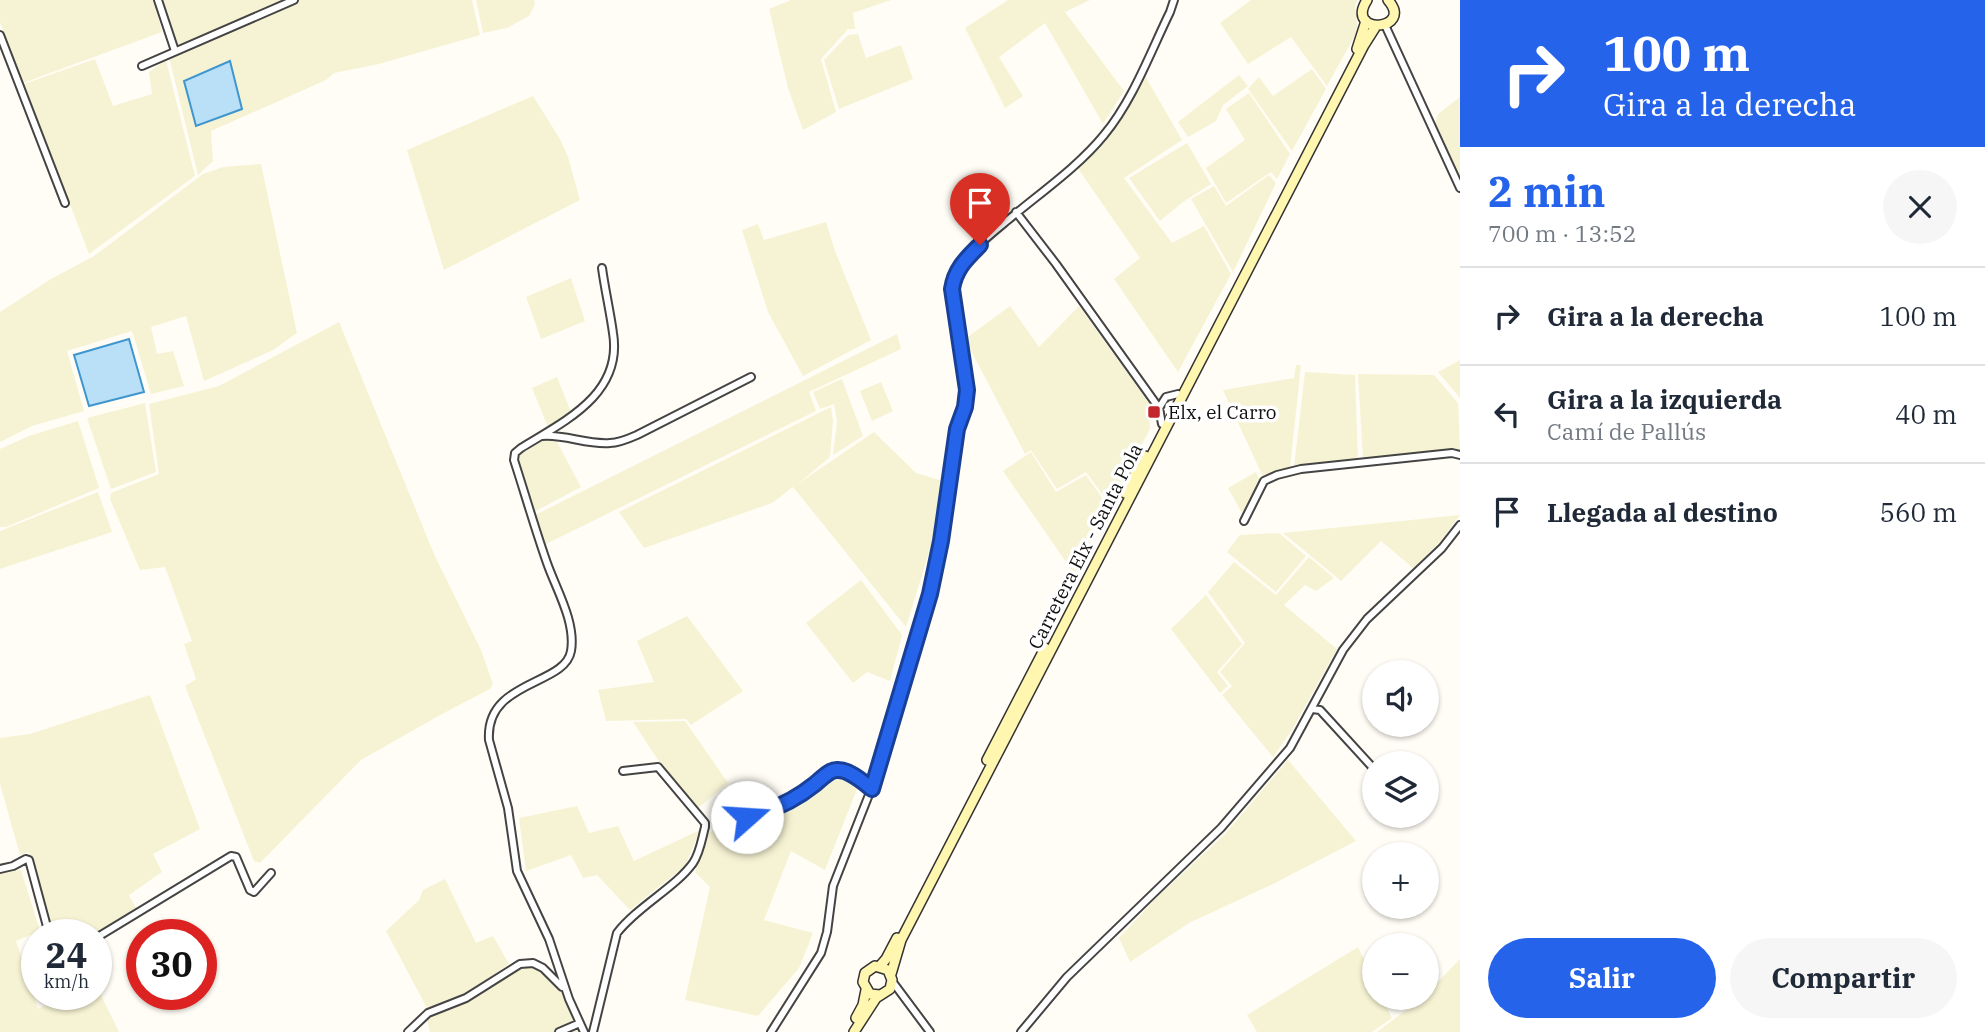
<!DOCTYPE html>
<html lang="es">
<meta charset="utf-8">
<style>
:root{--surface:#fff;--page:#f6f6f7;--text:#1f2937;--muted:#747a83;--line:#e0e1e3;--accent:#2563eb}
body{margin:0;font-family:"IBM Plex Serif",serif;background:var(--page);color:var(--text);height:100vh;display:flex;flex-direction:column;font-size:26px;white-space:nowrap}
*{box-sizing:border-box;margin:0}
p{font-size:23px;color:var(--muted)}
.icon{flex:none;width:38px;height:38px;fill:none;stroke:currentColor;stroke-width:2;stroke-linecap:round;stroke-linejoin:round}
.map{position:relative;flex:1;overflow:hidden}
.side{display:flex;flex-direction:column;background:var(--surface);width:525px}
.side>*{flex:none}
.hud{background:#2563eb;color:#fff;overflow:hidden}
.fabs{position:absolute;left:1362px;top:660px;display:grid;gap:14px}
.fabs a{display:grid;place-items:center;width:77px;height:77px;border-radius:50%;background:var(--surface);box-shadow:0 2px 5px #0004;font-size:35px}
.speed{position:absolute;left:21px;top:919px;display:flex;gap:14px;font-size:35px;font-weight:700;text-align:center}
.speed>*{display:grid;place-content:center;width:91px;height:91px;border-radius:50%;background:var(--surface);box-shadow:0 2px 5px #0004;line-height:1}
.speed small{font-size:18px;font-weight:400}
.speed .limit{border:10px solid #d22;background:#fff;color:#111}
.pin{position:absolute;display:grid;place-items:center;width:60px;height:60px;color:#fff;margin:-72px -30px;border-radius:50% 50% 50% 0;rotate:-45deg;box-shadow:0 0 7px #0007}
.pin .icon{rotate:45deg}
.me{position:absolute;width:77px;margin:-38px;rotate:71deg;stroke-linejoin:round;filter:drop-shadow(0 0 5px #0008)}
.turn{display:flex;align-items:center;gap:24px;height:147px;padding:0 28px;font-size:32px}
.turn .icon{width:91px;height:91px;stroke-width:2.5}
.turn b{display:block;font-size:49px;line-height:60px}
.round{display:grid;place-items:center;flex:none;width:74px;height:74px;border-radius:37px;background:var(--page)}
.overview{display:flex;align-items:center;justify-content:space-between;height:119px;padding:0 28px}
h1{font-size:42px;font-weight:800;line-height:52px;color:var(--accent)}
.button{display:flex;gap:14px;margin-top:auto;padding:14px 28px}
.button a{flex:1;height:80px;border-radius:42px;background:var(--accent);color:#fff;font-size:28px;font-weight:800;line-height:80px;text-align:center}
.button a+a{background:var(--page);color:var(--text)}
ul{padding:0;list-style:none}
li{display:flex;align-items:center;gap:21px;height:98px;padding:0 28px;border-top:2px solid var(--line)}
li div{flex:1}
li b{display:block;font-size:26px}
li em{font-style:normal}
main{display:flex;flex:1;min-height:0}
.map>svg:first-child{display:block}
.farmland{fill:#f6f3d4}
.water{fill:#b9e0f7;stroke:#3f96cf;stroke-width:2}
.lines{fill:none;stroke-linecap:round;stroke-linejoin:round}
.minor-casing{stroke:#444;stroke-width:10}
.secondary-casing{stroke:#333;stroke-width:12}
.minor{stroke:#fff;stroke-width:6}
.secondary{stroke:#fff6b0;stroke-width:9}
.route-casing{stroke:#184099;stroke-width:18}
.route{stroke:#2563eb;stroke-width:12}
.poi-dot{fill:#c4262e;stroke:#fff;stroke-width:2.5}
.labels{text-anchor:middle;stroke-width:7;stroke-linejoin:round;paint-order:stroke}
.poi-label{font-size:19px;fill:#111;stroke:#fff;text-anchor:start}
.street-label{font-size:19px;fill:#111;stroke:#fff}
</style>
<main>
<div class="map">
<svg width="1460" height="1032" viewBox="0 0 1460 1032">
<rect width="100%" height="100%" fill="#fffdf5"/>
<path class="farmland" d="M0 0H154L162 32 23 83 0 22Z
M162 0H472L480 35 379 64 334 73 326 80 211 131 213 161 198 175 169 57 176 46Z
M476 0H534L535 4 529 16 507 28 483 33Z
M791 0H891L853 13 855 29H848L821 59 836 112 803 130 788 88 769 9Z
M1008 0H1090L1065 12 1124 91 1103 124 1045 23 999 57 1023 96 1005 108 965 28Z
M1251 0H1358L1355 6 1358 30 1327 86 1291 37 1248 64 1220 23Z
M858 34 866 58 901 45 913 79 839 109 824 60 848 35Z
M95 59 113 106 152 94 149 72 166 60 195 176 89 254 24 84Z
M1312 69 1326 89 1292 151 1248 89 1259 77 1273 96Z
M1144 74 1182 140 1124 178 1172 243 1204 226 1231 274 1178 372 1114 279 1140 258 1077 167 1103 142Z
M1239 75 1248 86 1223 105 1216 121 1188 137 1178 122Z
M1249 93 1290 154 1277 179 1271 172 1226 203 1206 168 1245 140 1226 109Z
M533 96 560 139 568 157 580 200 444 270 407 150Z
M1460 97V180L1435 124 1438 114Z
M1187 143 1211 184 1183 202 1160 221 1129 178Z
M261 164 297 333 273 350 204 381 186 316 151 327 157 354 173 351 184 386 151 394 132 331 67 351 84 411 32 426 0 442V312L51 279 94 256 203 174 223 167Z
M1269 175 1276 183 1233 272 1191 199 1214 186 1226 206Z
M826 222 835 251 871 340 803 376 768 312 742 230 758 224 764 240Z
M571 278 585 321 541 339 526 297Z
M1010 306 1039 347 1079 306 1149 403 1150 429 1110 505 1086 472 1057 489 1031 450 1025 454 965 339Z
M339 322 434 554 481 650 493 684 490 689 442 714 361 760 260 863 254 861 185 686 196 679 184 644 192 641 165 567 140 570 110 499 111 493 159 474 149 404 219 386Z
M897 334 901 349 809 392 816 411 546 544 535 515Z
M1460 360V398L1438 372Z
M1296 365H1301L1290 468 1263 477 1223 390 1294 378Z
M1305 372 1355 375 1358 460 1294 467Z
M1358 374 1434 375 1458 403 1460 450 1363 460Z
M557 377 571 412 548 427 532 388Z
M842 379 863 436 833 455 837 421 834 404 820 409 813 392Z
M881 382 893 411 872 421 860 391Z
M145 403 156 472 111 489 87 418Z
M831 407 833 421 830 457 799 483 874 432 916 473 943 481 936 530 906 627 793 487 772 503 644 548 619 512Z
M78 421 99 488 6 527H0V449L29 436Z
M544 439 556 440 581 487 534 512 516 461 520 453Z
M1031 452 1056 492 1086 475 1110 509 1075 575 1003 471Z
M1256 472 1260 481 1242 513 1228 488Z
M98 492 112 532 0 569V531Z
M1460 515 1440 542 1413 568 1381 541 1341 581 1283 533Z
M1279 533 1306 556 1276 592 1227 552 1240 535Z
M1309 557 1334 578 1316 591 1305 585 1284 605 1337 649 1292 730 1273 757 1222 695 1232 686 1220 672 1245 643 1208 592 1234 562 1276 595Z
M861 580 902 635 890 681 867 672 853 683 806 623Z
M1206 595 1242 644 1217 672 1228 686 1220 693 1171 629Z
M687 616 743 691 691 725 686 719 606 721 598 690 654 682 637 641Z
M150 695 200 829 153 854 162 872 129 895 136 908 93 934H52L29 852 20 855 0 784V738L30 734Z
M685 721 728 783 698 808 660 763 633 722Z
M1288 760 1356 841 1273 884 1189 923 1130 962 1119 938 1156 898 1225 834Z
M837 772 859 784 825 870 791 851 764 920 813 933 799 968 758 1016 685 1000 710 887 695 872 709 833 719 827 738 833 756 826 754 821 784 808 807 794 827 776Z
M577 806 589 833 618 826 634 861 700 830 685 866 630 910 597 875 583 878 571 855 526 871 519 818Z
M21 870 40 931 16 941 38 1009 68 994H96V985L119 1032H0V873Z
M445 879 476 943 493 936 509 964 467 993 427 1008 386 931 419 900 423 890Z
M1358 947 1374 980V998H1382L1392 1018 1372 1032H1257L1247 1015Z
M1460 959V1032H1377L1422 998H1426V994Z
M531 966 541 972 563 993 579 1032H430L427 1019 433 1014 470 1000 520 968Z"/>
<path class="water" d="M230 61 242 109 196 126 184 81Z
M129 339 144 392 89 406 74 355Z"/>
<g class="lines">
<defs>
<path id="minor" d="M158 0 175 51
M1385 25 1460 188
M0 35 65 203
M142 66 294 0
M1016 212 1056 264 1159 408 1162 424
M1159 408 1166 397 1178 394
M542 436C565 434 587 445 610 443 619 443 628 439 637 435L751 377
M1244 521 1264 481 1277 475 1301 469 1452 453 1460 455
M1312 709 1320 710 1374 769
M747 817C772 811 795 800 815 784 821 779 829 770 838 770 850 770 863 782 872 789
M0 869 13 866 26 859 29 860 49 934
M96 938 231 856 236 857 250 890 254 892 271 873
M892 981 930 1032
M408 1032 428 1013 466 998 520 964 533 963 543 968 562 987
M559 1032 580 1023
M584 1032 569 999 549 939 517 871 508 808 489 740C485 680 565 686 571 651 576 622 556 589 547 563 535 529 525 494 514 460L515 453 521 448C565 421 623 394 613 333 610 311 605 290 602 268
M593 1032 617 933C638 906 675 888 693 863 700 853 702 838 705 827V823L658 767 623 771
M771 1032 821 953 827 932 833 886 872 787 930 594 941 541 956 430 965 407 967 390 952 289C957 260 986 238 1008 220 1040 193 1078 167 1104 135 1133 100 1150 53 1170 12L1174 0
M1021 1032 1067 977 1221 828 1290 748 1343 650 1367 619 1442 548 1460 525"/>
<path id="secondary" d="M1367 0C1344 36 1415 31 1388 0
M1357 49 1366 21
M1125 493 1145 456
M987 760 1045 648
M880 966 886 959 897 938
M891 974 901 940 1364 45 1376 26
M856 1018 863 1005 866 990
M854 1032 876 998 890 989 892 980 888 970 875 966 865 973 863 982 870 994 880 995"/>
</defs>
<use href="#minor" class="minor-casing"/>
<use href="#secondary" class="secondary-casing"/>
<use href="#minor" class="minor"/>
<use href="#secondary" class="secondary"/>
</g>
<g class="lines">
<defs>
<path id="route" d="M747 817C772 811 795 800 815 784 821 779 830 769 838 770 850 770 863 782 872 789L930 594 941 541 957 429 965 407 967 390 952 289C955 269 966 259 980 245"/>
</defs>
<use href="#route" class="route-casing"/>
<use href="#route" class="route"/>
</g>
<rect class="poi-dot" x="1147" y="405" width="14" height="14" rx="3.5"/>
<g class="labels">
<g class="poi-label">
<text x="1168" y="419">Elx, el Carro</text>
</g>
<g class="street-label">
<text transform="translate(1085 546) rotate(-63)" y="7">Carretera Elx - Santa Pola</text>
</g>
</g>
</svg>
<div class="fabs">
<a><svg class="icon" aria-label="sound" viewBox="0 0 24 24"><path d="M4 9h4l5-4v14l-5-4H4zM17 9q2 3 0 6"/></svg></a>
<a><svg class="icon" aria-label="layers" viewBox="0 0 24 24"><path d="M12 4l9 5-9 5-9-5zM3 14l9 5 9-5"/></svg></a>
<a>+</a>
<a>−</a>
</div>
<div class="speed"><div>24<small>km/h</small></div><div class="limit">30</div></div>
<div class="pin" style="left:980px;top:245px;background:#d93025"><svg class="icon" aria-label="arrive" viewBox="0 0 24 24"><path d="M6 21V4h12l-3 4 3 4H6"/></svg></div>
<svg class="me" style="left:747px;top:817px" viewBox="-20 -20 40 40"><circle r="19" fill="#fff"/><path d="M0-13L10 11 0 6-10 11z" fill="#2563eb"/></svg>
</div>
<section class="side">
<div class="hud">
<div class="turn"><svg class="icon" aria-label="right" viewBox="0 0 24 24"><path d="M7 20v-9h11M14 6l5 5-5 5"/></svg><div><b>100 m</b>Gira a la derecha</div></div>
</div>
<div class="overview"><div><h1>2 min</h1><p>700 m · 13:52</p></div><a class="round"><svg class="icon" aria-label="close" viewBox="0 0 24 24"><path d="M6 6l12 12M18 6L6 18"/></svg></a></div>
<ul>
<li><svg class="icon" aria-label="right" viewBox="0 0 24 24"><path d="M7 20v-9h11M14 6l5 5-5 5"/></svg><div><b>Gira a la derecha</b></div><em>100 m</em></li>
<li><svg class="icon" aria-label="left" viewBox="0 0 24 24"><path d="M17 20v-9H6M10 6l-5 5 5 5"/></svg><div><b>Gira a la izquierda</b><p>Camí de Pallús</p></div><em>40 m</em></li>
<li><svg class="icon" aria-label="arrive" viewBox="0 0 24 24"><path d="M6 21V4h12l-3 4 3 4H6"/></svg><div><b>Llegada al destino</b></div><em>560 m</em></li>
</ul>
<div class="button"><a>Salir</a><a>Compartir</a></div>
</section>
</main>
